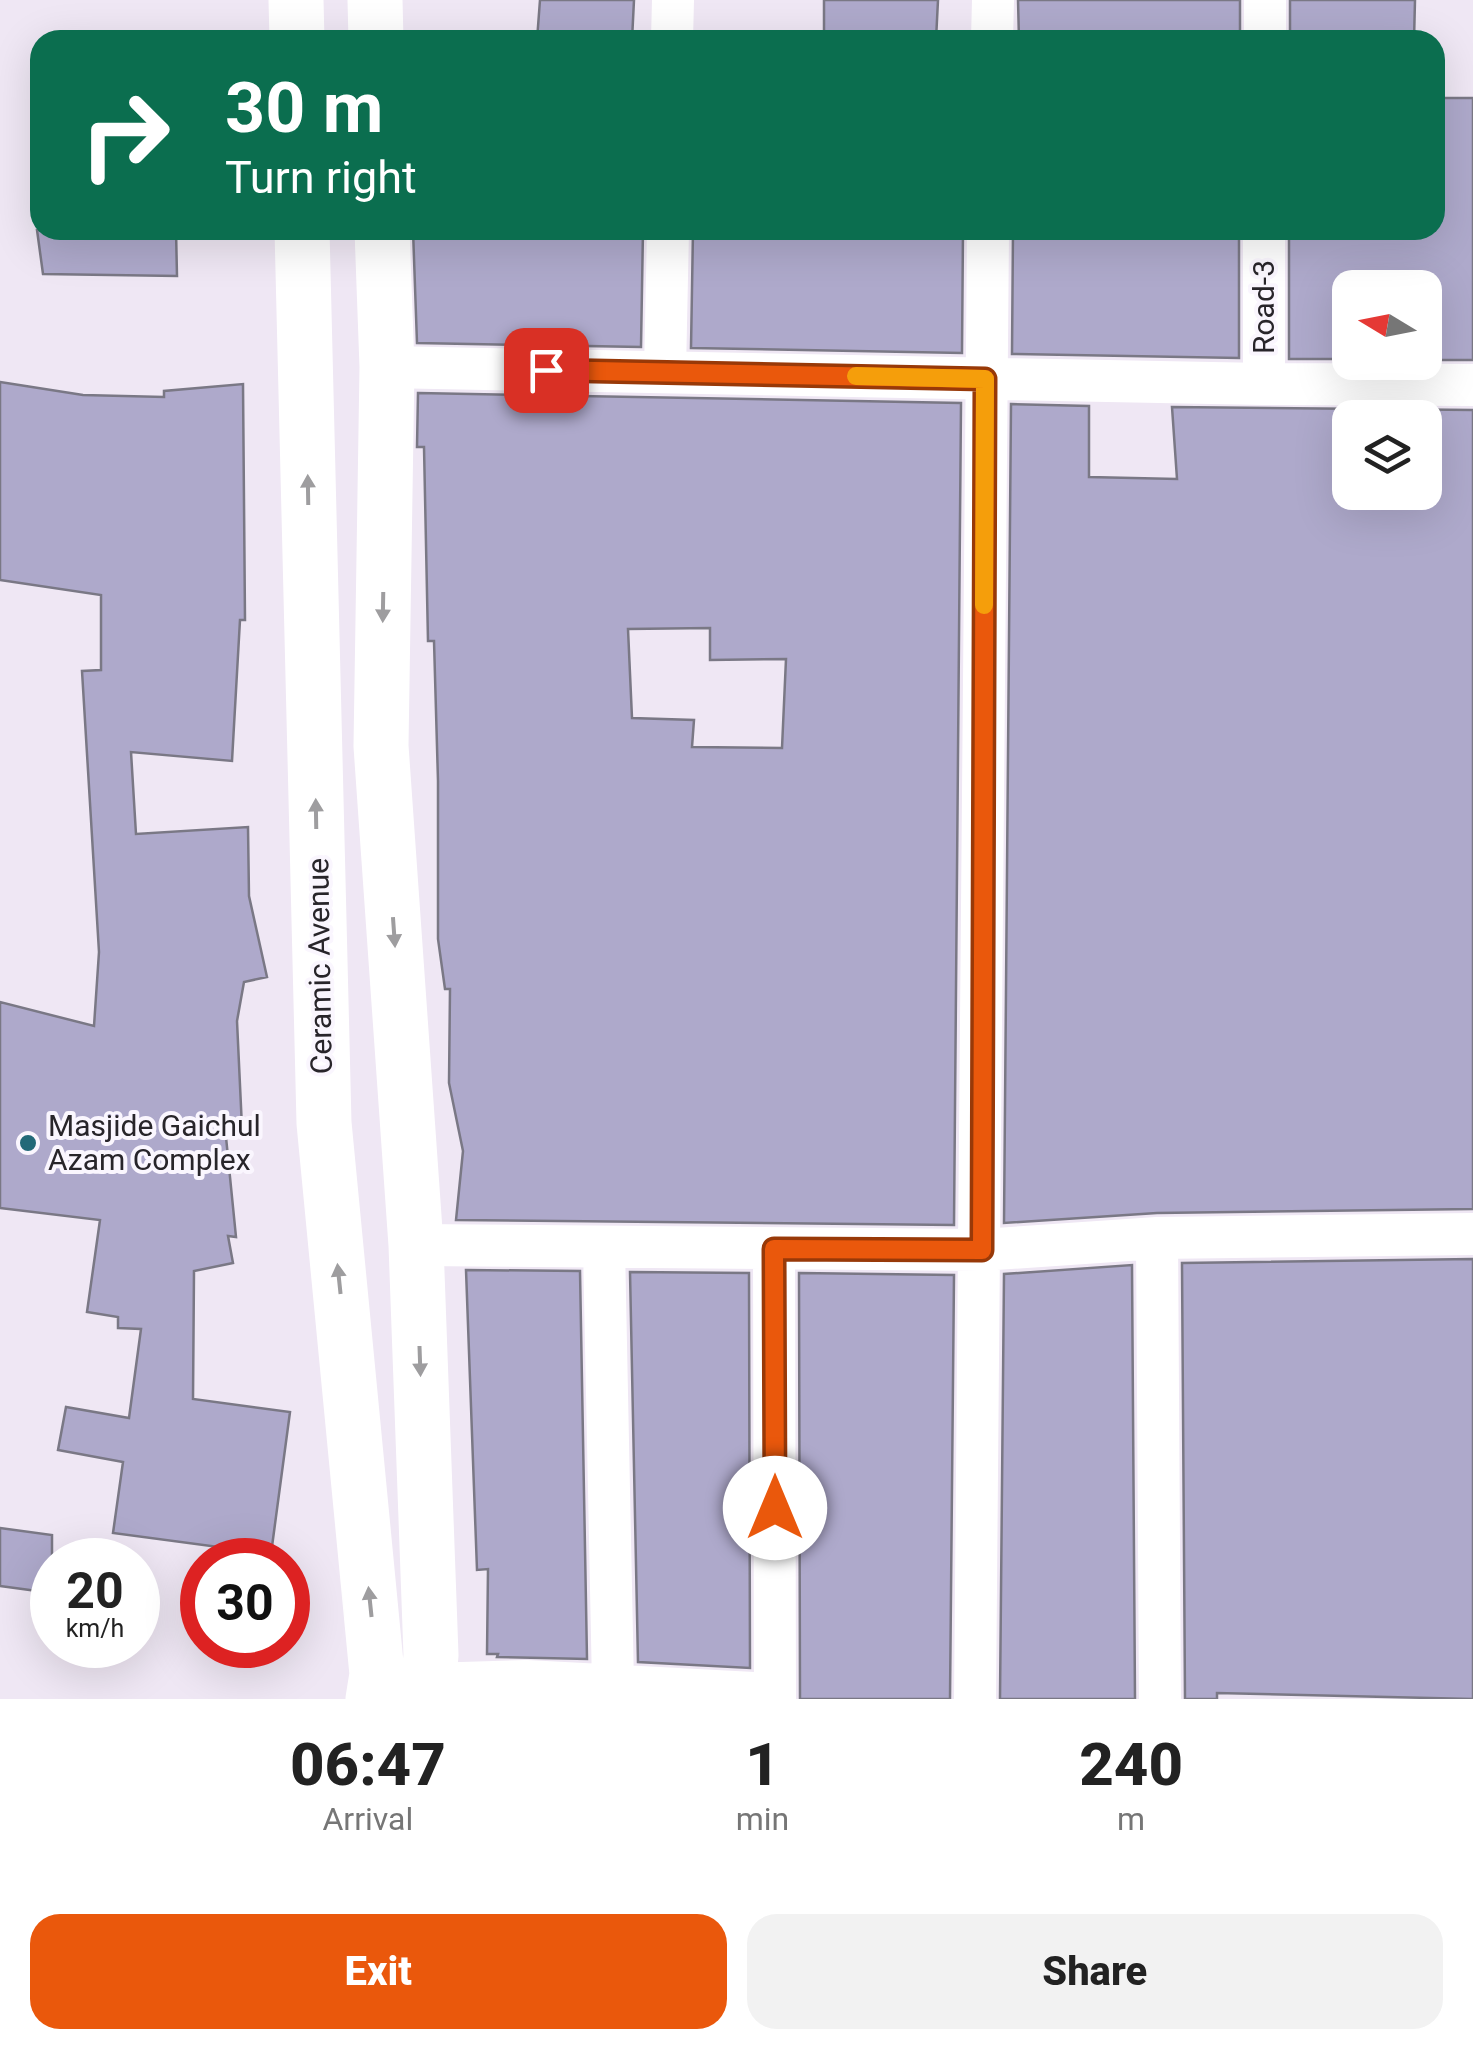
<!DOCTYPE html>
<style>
:root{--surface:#fff;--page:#f2f2f2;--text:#222;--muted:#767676;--accent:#ea580c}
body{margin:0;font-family:Roboto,sans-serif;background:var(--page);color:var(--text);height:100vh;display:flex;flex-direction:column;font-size:38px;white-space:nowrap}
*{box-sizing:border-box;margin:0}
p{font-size:32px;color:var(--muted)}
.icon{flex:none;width:55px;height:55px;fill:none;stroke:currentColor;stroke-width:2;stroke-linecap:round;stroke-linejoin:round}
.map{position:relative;height:1699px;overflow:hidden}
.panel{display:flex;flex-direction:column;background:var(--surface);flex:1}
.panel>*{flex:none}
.guide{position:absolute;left:30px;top:30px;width:1415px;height:210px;border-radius:30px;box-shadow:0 10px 40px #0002;background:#0b6e4f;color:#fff;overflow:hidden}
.needle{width:65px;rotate:280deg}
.fabs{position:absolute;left:1332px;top:270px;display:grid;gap:20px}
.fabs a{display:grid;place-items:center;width:110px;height:110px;border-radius:20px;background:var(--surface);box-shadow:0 10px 40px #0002;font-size:50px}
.speed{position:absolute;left:30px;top:1538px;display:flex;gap:20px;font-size:50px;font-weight:700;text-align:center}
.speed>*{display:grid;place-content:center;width:130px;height:130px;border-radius:50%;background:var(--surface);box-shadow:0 10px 40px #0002;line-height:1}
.speed small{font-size:25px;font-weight:400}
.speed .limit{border:15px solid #d22;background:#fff;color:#111}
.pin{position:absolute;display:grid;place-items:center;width:85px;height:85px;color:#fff;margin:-42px;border-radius:20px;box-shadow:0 5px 15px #0006}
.me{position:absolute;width:110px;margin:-55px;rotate:0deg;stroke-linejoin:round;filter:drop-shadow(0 0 8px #0008)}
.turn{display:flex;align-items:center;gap:35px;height:210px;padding:0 30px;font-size:45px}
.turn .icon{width:130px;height:130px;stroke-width:2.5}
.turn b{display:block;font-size:70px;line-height:85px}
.eta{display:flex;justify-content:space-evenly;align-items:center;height:170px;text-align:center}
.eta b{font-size:60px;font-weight:800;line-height:70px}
.action{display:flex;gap:20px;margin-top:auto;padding:20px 30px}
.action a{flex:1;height:115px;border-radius:30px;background:var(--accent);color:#fff;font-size:40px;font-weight:800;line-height:115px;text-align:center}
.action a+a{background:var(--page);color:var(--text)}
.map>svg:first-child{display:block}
.building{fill:#aea9cb;stroke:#7a7885;stroke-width:2.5;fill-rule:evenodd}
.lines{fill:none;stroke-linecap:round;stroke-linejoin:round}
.street{stroke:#fff;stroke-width:42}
.secondary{stroke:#fff;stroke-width:55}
.oneway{fill:#9e9d9f}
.route-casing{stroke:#983908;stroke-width:25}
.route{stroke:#ea580c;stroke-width:18}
.slow{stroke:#f59e0b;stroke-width:18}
.poi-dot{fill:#226978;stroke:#faf6fe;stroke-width:4}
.labels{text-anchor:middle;stroke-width:8;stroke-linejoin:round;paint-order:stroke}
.street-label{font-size:30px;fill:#28252a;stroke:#faf6fe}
.poi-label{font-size:30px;fill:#28252a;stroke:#faf6fe;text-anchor:start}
</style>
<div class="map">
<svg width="1473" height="1699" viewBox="0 0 1473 1699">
<rect width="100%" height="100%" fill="#efe7f4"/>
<path class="building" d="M540 0H634L632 40H537Z
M824 0H938L936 40H824Z
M1018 0H1240V40H1019Z
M1290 0H1415L1414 40H1290Z
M1438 98H1473V360H1425V273L1346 277 1347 359H1289V233L1435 230Z
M37 230H176L177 276 43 274Z
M413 230H643L641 347 417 343Z
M693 230H963L962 353 691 348Z
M1013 230H1239V358L1012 354Z
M0 382 83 395 164 397V391L243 384 245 620H240L232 761 131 752 136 834 248 827 249 896 267 977 244 982 237 1021 242 1128 225 1127 236 1237 228 1236 233 1263 194 1271 193 1399 290 1412 271 1554 113 1533 123 1462 58 1450 66 1407 129 1418 141 1329 118 1328V1317L87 1312 100 1220 0 1208V1002L94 1026 99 952 82 671 101 670V595L0 580Z
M418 393 961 403 954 1225 456 1220 463 1151 449 1083 450 989H445L438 939V781L434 641H428L424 447H417ZM710 628V660L786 659 782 748 692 747 694 720 632 718 628 629Z
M1011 404 1089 406V477L1177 479 1172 407 1473 410V1209L1157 1213 1004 1223ZM1350 418H1425V492H1350Z
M1473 1259V1699L1217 1693V1699H1185L1182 1263Z
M1132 1265 1135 1699H1000L1004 1274Z
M466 1270 580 1271 587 1659 497 1657 498 1654H487L488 1569 477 1570Z
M630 1272 749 1273 750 1668 638 1662Z
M799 1273 954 1275 950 1699H800Z
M0 1528 52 1535V1593L0 1586Z"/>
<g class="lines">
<path class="street" d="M672 40 673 0
M992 40 993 0
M1265 40V0
M387 367 1264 384 1473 385
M665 372 668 230
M1264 384V230
M1157 1238 1473 1234
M416 1245 981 1250 1157 1238 1160 1699
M604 1247 613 1685 611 1699
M774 1249 775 1699
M429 1684 526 1681 775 1694
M975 1699 988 230"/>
<path class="secondary" d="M296 0 297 40
M375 0 376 40
M302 230 324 1123 377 1674 373 1699
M382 230 387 367 381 746 416 1245 431 1655 427 1699"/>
</g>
<defs><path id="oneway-solid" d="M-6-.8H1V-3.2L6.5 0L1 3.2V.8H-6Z" transform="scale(2.5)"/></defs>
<g class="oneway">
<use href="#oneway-solid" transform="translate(308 490) rotate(-91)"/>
<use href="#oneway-solid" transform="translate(383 607) rotate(91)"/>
<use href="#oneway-solid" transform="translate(316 814) rotate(-91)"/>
<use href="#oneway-solid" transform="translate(394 932) rotate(86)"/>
<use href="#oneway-solid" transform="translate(339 1279) rotate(-96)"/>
<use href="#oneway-solid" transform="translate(420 1361) rotate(88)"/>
<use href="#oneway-solid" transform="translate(370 1602) rotate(-96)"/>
</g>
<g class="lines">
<defs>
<path id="route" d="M546 370 985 379 982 1250 774 1249 775 1508"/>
</defs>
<use href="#route" class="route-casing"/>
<use href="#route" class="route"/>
<path class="slow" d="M856 376 985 379 984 605"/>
</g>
<circle class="poi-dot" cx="28" cy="1143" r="10"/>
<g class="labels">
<g class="street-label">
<text transform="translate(1264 307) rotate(-90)" y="10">Road-3</text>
<text transform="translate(320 966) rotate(-91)" y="10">Ceramic Avenue</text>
</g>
<g class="poi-label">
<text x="48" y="1136">Masjide Gaichul<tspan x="48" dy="34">Azam Complex</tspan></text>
</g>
</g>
</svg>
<div class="fabs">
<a><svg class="needle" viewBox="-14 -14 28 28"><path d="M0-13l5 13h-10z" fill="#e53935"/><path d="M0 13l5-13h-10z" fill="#767676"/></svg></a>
<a><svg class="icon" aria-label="layers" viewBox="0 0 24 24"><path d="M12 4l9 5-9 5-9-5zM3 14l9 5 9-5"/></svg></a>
</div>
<div class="speed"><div>20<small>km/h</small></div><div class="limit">30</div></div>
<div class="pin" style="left:546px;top:370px;background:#d93025"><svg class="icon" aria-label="arrive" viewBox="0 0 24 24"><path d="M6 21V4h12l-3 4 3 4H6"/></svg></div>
<svg class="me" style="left:775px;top:1508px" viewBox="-20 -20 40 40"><circle r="19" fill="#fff"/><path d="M0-13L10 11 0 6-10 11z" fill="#ea580c"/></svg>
<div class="guide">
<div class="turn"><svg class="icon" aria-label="right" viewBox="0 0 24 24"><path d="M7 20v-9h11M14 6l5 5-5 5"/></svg><div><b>30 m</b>Turn right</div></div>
</div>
</div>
<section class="panel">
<div class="eta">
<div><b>06:47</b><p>Arrival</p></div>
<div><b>1</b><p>min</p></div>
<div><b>240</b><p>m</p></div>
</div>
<div class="action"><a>Exit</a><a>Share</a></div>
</section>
